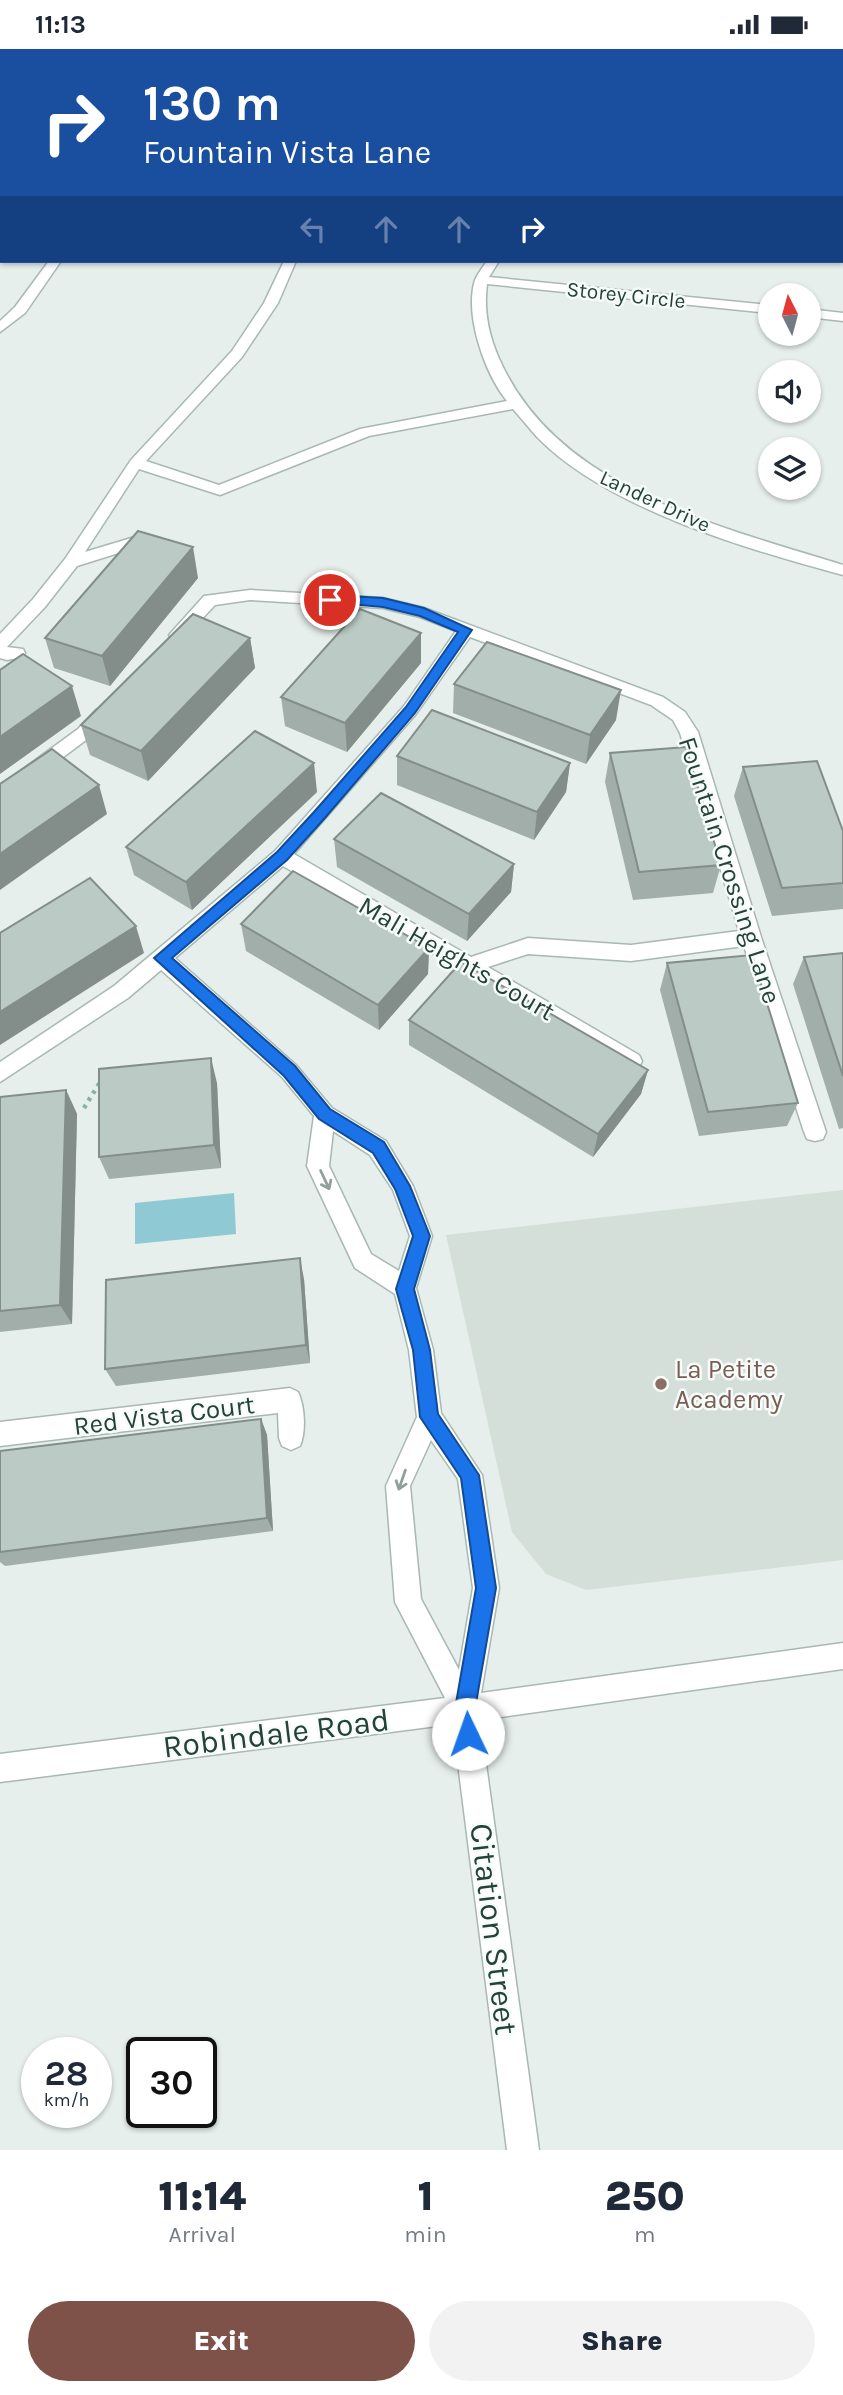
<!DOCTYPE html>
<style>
:root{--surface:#fff;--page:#f2f2f3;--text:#1f2937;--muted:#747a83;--accent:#7f5249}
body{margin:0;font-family:Karla,sans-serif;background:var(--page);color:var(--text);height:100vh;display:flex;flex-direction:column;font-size:26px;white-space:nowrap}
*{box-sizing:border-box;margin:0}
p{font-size:23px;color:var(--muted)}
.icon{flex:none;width:38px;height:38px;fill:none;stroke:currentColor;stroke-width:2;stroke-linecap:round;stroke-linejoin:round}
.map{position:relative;height:2101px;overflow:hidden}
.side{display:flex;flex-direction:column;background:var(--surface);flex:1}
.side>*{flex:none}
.top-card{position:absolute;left:0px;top:0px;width:844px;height:214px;box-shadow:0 2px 5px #0004;background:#1a4fa0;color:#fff;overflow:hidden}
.needle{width:46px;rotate:354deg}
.fabs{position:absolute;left:758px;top:234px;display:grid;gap:14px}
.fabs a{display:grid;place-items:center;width:63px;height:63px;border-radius:50%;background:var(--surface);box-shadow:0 2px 5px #0004;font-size:35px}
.speed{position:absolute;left:21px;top:1988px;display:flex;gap:14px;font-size:35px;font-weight:700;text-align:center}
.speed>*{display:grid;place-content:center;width:91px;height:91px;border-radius:50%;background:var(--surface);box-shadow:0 2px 5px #0004;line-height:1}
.speed small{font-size:18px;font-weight:400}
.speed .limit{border:4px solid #111;border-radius:10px;background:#fff;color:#111}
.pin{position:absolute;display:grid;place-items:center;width:60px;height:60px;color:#fff;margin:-30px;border:4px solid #fff;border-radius:50%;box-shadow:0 2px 7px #0007}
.me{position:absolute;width:77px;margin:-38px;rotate:357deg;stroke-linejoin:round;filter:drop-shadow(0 0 5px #0008)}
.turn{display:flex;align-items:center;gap:24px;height:147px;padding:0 28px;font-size:32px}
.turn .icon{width:91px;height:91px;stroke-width:2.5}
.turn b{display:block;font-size:49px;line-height:60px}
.lanes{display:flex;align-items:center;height:66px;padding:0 28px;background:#0003;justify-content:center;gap:35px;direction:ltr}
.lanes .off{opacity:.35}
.eta{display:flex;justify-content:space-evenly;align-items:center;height:119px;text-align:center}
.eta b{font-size:42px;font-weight:800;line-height:49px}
.cta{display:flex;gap:14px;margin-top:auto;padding:14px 28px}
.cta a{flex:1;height:80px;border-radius:42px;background:var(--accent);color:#fff;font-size:28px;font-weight:800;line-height:80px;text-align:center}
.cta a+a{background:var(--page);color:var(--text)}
.status{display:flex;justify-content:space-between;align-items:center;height:49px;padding:0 35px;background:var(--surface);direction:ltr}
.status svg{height:19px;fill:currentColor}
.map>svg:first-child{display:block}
.built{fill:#d4dfda}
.water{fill:#8ec9d4}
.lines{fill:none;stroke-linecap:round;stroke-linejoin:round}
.minor-casing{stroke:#a8b8b2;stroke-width:3}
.path{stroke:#86b3a5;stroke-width:4.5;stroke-dasharray:3.5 5;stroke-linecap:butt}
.minor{fill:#fff;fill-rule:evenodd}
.wall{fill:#a1aea9}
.shaded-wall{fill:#838d89}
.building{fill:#bbcac4;stroke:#838d89;stroke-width:2}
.oneway{stroke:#92a09c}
.route{fill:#1a73e8;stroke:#114b97;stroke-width:2}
.education-dot{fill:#8d6e63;stroke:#f7fbf9;stroke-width:2.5}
.labels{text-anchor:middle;stroke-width:5;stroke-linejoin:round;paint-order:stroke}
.far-street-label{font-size:21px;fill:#24423a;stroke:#f7fbf9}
.street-label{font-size:26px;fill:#24423a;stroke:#f7fbf9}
.education-label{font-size:26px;fill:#785e54;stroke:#f7fbf9;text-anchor:start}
.near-street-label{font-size:32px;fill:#24423a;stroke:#f7fbf9}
</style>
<div class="status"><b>11:13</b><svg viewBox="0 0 49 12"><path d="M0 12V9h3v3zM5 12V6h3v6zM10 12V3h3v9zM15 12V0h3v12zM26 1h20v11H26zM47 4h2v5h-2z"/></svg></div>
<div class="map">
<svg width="843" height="2101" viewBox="0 0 843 2101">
<rect width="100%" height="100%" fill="#e6efeb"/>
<path class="built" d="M843 1141V1511L586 1541 546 1525 512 1483 446 1186Z"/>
<path class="water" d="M234 1144 236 1185 135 1195V1154Z"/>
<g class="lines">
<defs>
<path id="minor" d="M467 0H477L478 2H467Z
M567 0H609L566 2Z
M0 41H2V47H0Z
M842 77H843V85L842 84Z
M0 126H2V134H0Z
M49 212H61L25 264 0 283V272L15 258Z
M284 212H296L278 254 242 308 146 412 219 436 360 380 507 352C485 325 464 266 475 231 478 224 483 218 487 212H499L489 228 770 256V264L487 235C483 265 490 292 503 318 563 442 722 478 843 516V526C749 501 606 459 537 388 529 379 521 369 513 360L369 387 220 446 139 420 85 503 138 487 146 492 144 496 77 517 45 558 7 598 23 600 25 604 23 608 7 611 0 609V585L33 550 65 510 131 411 232 302 264 254Z
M808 260 843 264V272L808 268Z
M250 541 383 549 424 559 663 648 685 663 698 683 761 888 826 1083 823 1090 815 1092 807 1090 804 1083 744 897 631 912 528 905 488 918 639 1006 642 1012 639 1018 632 1021 283 817 175 909 296 1016 332 1059 386 1092 413 1137 432 1187 416 1239 433 1301 441 1364 482 1426 499 1539 481 1644 843 1594V1620L480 1671 539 2101H507L453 1675 0 1733V1705L445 1649 395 1553 386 1437 417 1368 409 1301 395 1245 355 1219 307 1117 314 1067 282 1028 161 921 128 949 0 1033V1013L114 937 275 802 404 657 456 582 420 568 383 559 250 551 215 556 183 590 177 592 169 586 204 547ZM470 588 651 656 673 671 680 684 739 882 631 896 528 889 471 908 294 805 416 665ZM333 1082 370 1106 393 1141 410 1187 399 1222 371 1205 329 1117ZM431 1391 458 1430 473 1539 459 1621 421 1550 410 1437Z
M102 659 111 665 90 688 6 751 0 753V737L78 680 96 661Z
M290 1339 298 1343C305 1358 306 1383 300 1397L291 1401 282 1397 279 1389 278 1364 0 1397V1373Z"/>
</defs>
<use href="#minor" class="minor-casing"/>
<path class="path" d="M84 1059 102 1030"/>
<use href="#minor" class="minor"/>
</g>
<path class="wall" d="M198 529 110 637 54 619 45 589Z
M250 589 255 619 148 732 90 706 81 676Z
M421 614 347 703 285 677 281 648Z
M454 635 616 671 586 715 453 664Z
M610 704 721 816 713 844 633 851 605 733Z
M397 707 570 714 566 743 534 791 397 736Z
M743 718 843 782V860L772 867 734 747Z
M317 743 192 861 134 826 126 798Z
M334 790 514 815 511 843 467 892 337 818Z
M241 875 429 899 428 925 379 981 246 902Z
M843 904V1079L839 1080 793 935 804 908Z
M667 914 798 1054 787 1077 699 1087 660 941Z
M409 971 648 1021 641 1045 593 1108 409 996Z
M217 1034 221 1119 109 1130 99 1108Z
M66 1041 77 1065 72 1275 0 1283V1048Z
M304 1230 310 1314 116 1337 105 1320Z
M261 1370 267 1386 273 1482 5 1517 0 1513V1402Z"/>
<path class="shaded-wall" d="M193 498 198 529 110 637 102 607Z
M421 584V614L347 703 345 674Z
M250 589 255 619 148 732 141 702Z
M72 637 81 667 0 725V688Z
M621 641 616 671 586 715 590 686Z
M314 714 317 743 192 861 186 833Z
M570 714 566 743 534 791 537 763Z
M99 736 107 765 0 841V805Z
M514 815 511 843 467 892 469 865Z
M136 877 144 904 0 996V963Z
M429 899 428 925 379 981 378 956Z
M211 1009 217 1034 221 1119 214 1096Z
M648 1021 641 1045 593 1108 598 1085Z
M66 1041 77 1065 72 1275 60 1256Z
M300 1209 304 1230 310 1314 306 1296Z
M261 1370 267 1386 273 1482 267 1469Z"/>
<path class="building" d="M138 482 193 498 102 607 45 589Z
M360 560 421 584 345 674 281 648Z
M193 565 250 589 141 702 81 676Z
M487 593 621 641 590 686 454 635Z
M23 605 72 637 0 688V621Z
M432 661 570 714 537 763 397 707Z
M255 682 314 714 186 833 126 798Z
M686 698 721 816 639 823 610 704Z
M52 700 99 736 0 805V735Z
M817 712 843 782V834L782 839 743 718Z
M381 744 514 815 469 865 334 790Z
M293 822 429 899 378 956 241 875Z
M90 829 136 877 0 963V884Z
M843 904V1027L804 908Z
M752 906 798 1054 708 1063 667 914Z
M461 913 648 1021 598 1085 409 971Z
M211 1009 214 1096 99 1108V1020Z
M66 1041 60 1256 0 1262V1048Z
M300 1209 306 1296 105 1320 106 1231Z
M261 1370 267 1469 0 1503V1402Z"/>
<defs><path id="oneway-shaft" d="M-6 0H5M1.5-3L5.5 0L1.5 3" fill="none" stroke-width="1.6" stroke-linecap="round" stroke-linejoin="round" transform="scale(1.75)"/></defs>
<g class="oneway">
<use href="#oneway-shaft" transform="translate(325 1131) rotate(65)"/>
<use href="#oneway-shaft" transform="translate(402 1431) rotate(109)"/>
</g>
<path class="route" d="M330 546 383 549 424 559 472 581 415 664 324 770 287 811 172 909 295 1017 330 1060 384 1093 410 1137 430 1187 414 1240 430 1301 438 1365 479 1426 496 1539 475 1660 479 1685 476 1692 468 1695 461 1692 455 1660 476 1539 461 1429 420 1368 413 1301 396 1240 413 1187 395 1140 373 1104 319 1070 284 1027 154 909 277 803 314 763 406 658 458 583 420 567 383 558 326 553 324 551Z"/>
<circle class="education-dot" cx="661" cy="1335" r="7"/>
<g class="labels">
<g class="far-street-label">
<text transform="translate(626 246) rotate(6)" y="7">Storey Circle</text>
<text transform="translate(655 452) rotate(25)" y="7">Lander Drive</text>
</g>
<g class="street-label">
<text transform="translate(730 821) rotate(72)" y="9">Fountain Crossing Lane</text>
<text transform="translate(457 909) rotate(30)" y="9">Mali Heights Court</text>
<text transform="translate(164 1366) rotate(-7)" y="9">Red Vista Court</text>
</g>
<g class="education-label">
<text x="675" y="1329">La Petite<tspan x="675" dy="30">Academy</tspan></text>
</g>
<g class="near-street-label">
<text transform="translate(276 1684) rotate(-7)" y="11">Robindale Road</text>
<text transform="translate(494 1880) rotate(83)" y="11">Citation Street</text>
</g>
</g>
</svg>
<div class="fabs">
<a><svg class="needle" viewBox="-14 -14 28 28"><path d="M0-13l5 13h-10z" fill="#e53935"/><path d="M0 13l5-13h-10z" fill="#747a83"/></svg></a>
<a><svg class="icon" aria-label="sound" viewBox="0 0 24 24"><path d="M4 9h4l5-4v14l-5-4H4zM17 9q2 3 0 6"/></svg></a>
<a><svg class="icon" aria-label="layers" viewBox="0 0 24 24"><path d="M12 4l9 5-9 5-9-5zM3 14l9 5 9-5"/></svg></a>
</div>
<div class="speed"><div>28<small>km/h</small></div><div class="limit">30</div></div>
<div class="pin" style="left:330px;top:551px;background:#d93025"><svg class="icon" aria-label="arrive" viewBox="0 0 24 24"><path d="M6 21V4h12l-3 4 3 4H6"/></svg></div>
<svg class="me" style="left:468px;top:1685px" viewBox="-20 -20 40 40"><circle r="19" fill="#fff"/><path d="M0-13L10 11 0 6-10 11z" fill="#1a73e8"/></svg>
<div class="top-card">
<div class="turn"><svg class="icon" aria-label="right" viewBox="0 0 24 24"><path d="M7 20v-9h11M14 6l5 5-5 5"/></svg><div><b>130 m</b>Fountain Vista Lane</div></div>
<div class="lanes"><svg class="icon off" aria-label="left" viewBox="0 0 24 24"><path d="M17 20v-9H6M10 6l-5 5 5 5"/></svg><svg class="icon off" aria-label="ahead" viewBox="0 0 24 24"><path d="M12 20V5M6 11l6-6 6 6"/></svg><svg class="icon off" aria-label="ahead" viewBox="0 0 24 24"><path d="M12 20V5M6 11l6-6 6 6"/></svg><svg class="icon" aria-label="right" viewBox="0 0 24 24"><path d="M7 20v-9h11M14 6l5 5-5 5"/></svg></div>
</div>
</div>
<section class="side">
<div class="eta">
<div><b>11:14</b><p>Arrival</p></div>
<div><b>1</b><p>min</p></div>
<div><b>250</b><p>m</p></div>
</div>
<div class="cta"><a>Exit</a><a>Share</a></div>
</section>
